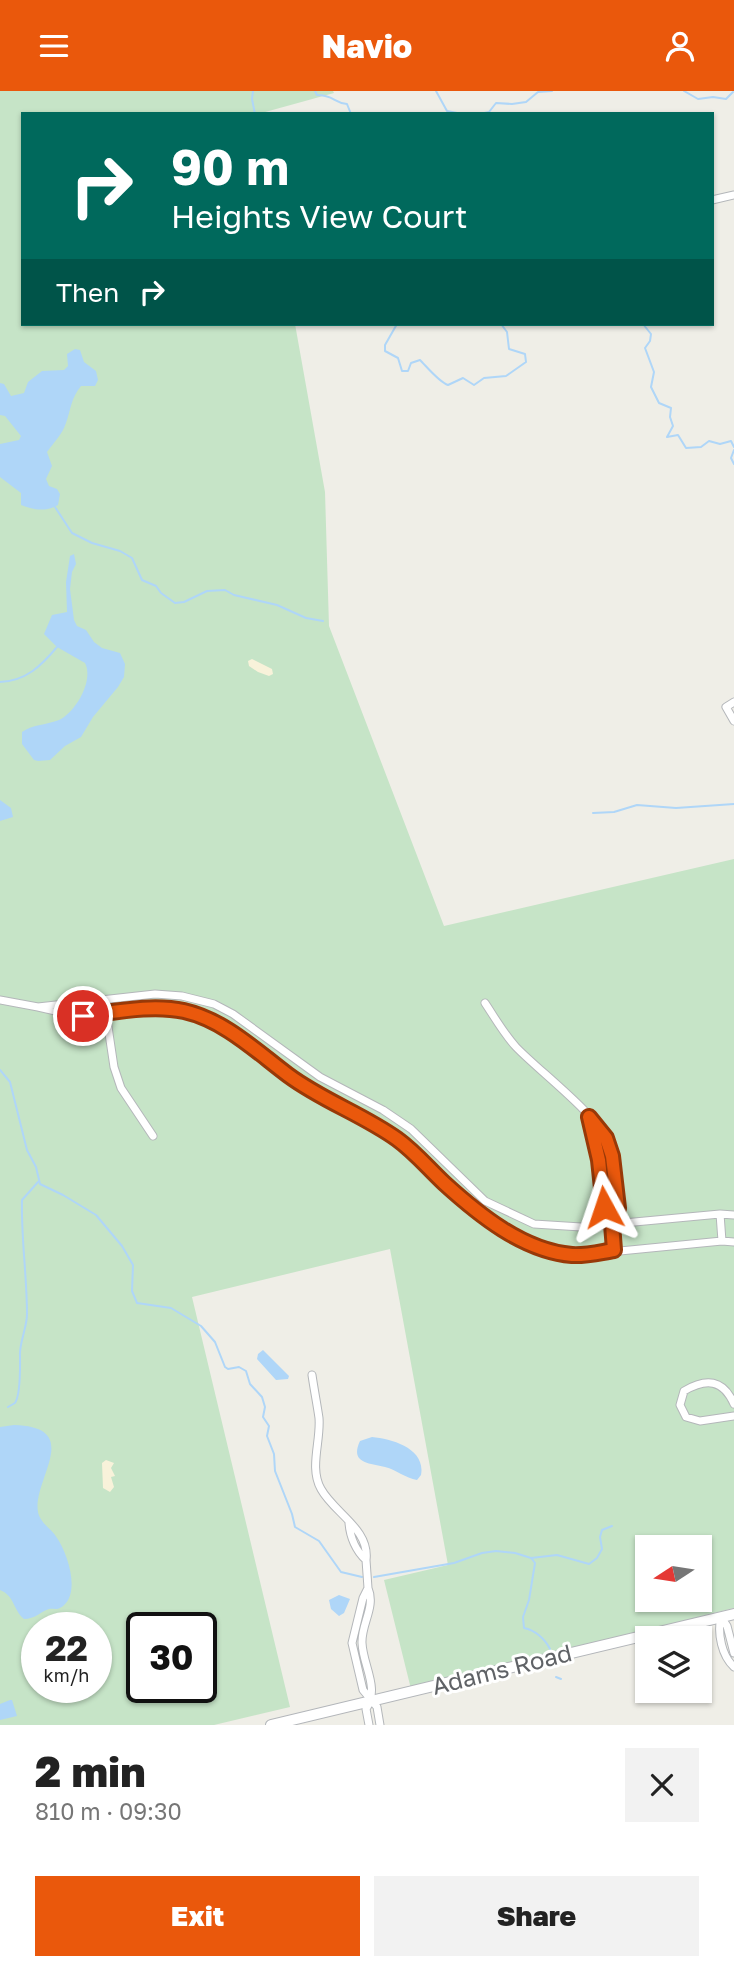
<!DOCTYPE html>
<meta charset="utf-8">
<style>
:root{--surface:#fff;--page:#f2f2f2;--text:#222;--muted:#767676;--accent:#ea580c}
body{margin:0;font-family:"Golos Text",sans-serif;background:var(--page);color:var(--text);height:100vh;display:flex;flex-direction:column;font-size:26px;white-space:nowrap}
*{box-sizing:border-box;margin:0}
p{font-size:23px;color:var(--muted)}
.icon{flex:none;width:38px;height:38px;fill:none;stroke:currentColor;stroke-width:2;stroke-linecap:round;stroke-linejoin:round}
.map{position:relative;height:1634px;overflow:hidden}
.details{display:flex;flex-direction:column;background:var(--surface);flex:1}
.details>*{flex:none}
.hud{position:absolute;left:21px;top:21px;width:693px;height:214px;border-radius:0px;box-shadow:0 2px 5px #0004;background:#00695c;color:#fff;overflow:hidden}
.needle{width:46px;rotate:258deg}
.buttons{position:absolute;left:635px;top:1444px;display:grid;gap:14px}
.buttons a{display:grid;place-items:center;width:77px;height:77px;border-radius:0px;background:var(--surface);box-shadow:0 2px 5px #0004;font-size:35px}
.speed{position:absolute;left:21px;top:1521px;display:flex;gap:14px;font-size:35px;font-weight:700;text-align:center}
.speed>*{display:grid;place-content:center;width:91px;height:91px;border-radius:50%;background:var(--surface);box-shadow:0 2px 5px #0004;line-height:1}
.speed small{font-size:18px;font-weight:400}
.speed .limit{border:4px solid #111;border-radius:10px;background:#fff;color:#111}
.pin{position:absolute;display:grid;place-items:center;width:60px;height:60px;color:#fff;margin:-30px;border:4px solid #fff;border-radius:50%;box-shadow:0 2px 7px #0007}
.me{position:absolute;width:77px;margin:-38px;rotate:355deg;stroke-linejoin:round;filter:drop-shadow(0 0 5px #0008)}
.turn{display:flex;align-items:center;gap:24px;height:147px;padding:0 35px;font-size:32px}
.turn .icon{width:91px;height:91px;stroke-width:2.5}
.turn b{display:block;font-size:49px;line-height:60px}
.then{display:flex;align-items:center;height:66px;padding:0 35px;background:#0003;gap:14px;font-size:26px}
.round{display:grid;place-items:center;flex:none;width:74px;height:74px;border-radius:0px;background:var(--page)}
.overview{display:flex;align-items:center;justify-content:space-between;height:119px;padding:0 35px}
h1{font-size:42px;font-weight:800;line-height:52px}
.cta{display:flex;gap:14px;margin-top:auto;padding:14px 35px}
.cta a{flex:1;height:80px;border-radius:0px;background:var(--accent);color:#fff;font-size:28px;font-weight:800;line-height:80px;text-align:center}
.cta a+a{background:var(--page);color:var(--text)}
header{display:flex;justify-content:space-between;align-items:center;height:91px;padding:0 35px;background:var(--accent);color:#fff;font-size:32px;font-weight:800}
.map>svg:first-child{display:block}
.green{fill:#c6e4c7;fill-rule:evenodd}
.sand{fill:#f8f2da}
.water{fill:#afd6f8}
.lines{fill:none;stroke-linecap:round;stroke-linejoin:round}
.stream{stroke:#afd6f8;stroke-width:2}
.minor-casing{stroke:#b4b7ba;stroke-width:9}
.secondary-casing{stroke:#b3b6ba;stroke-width:12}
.minor{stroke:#fff;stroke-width:7}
.secondary{stroke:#fff;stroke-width:10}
.route-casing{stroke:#983908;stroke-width:18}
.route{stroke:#ea580c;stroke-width:12}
.labels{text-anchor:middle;stroke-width:6;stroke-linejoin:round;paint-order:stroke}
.street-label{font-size:24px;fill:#5f6266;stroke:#fff}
</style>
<header><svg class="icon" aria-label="menu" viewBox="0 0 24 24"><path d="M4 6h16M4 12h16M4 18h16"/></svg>Navio<svg class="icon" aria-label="person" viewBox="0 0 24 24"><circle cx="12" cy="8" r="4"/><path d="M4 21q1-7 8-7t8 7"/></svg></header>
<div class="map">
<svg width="734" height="1634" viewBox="0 0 734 1634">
<rect width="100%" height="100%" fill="#efeee7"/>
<path class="green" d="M0 0H333L334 2 258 23H23V233H295L325 401 329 535 444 835 734 768V1517L411 1598 384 1489 448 1474 390 1158 192 1206 290 1616 214 1634H0ZM648 1456H700V1508H648ZM37 1536H96V1596H37ZM142 1536H201V1596H142Z"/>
<path class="sand" d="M252 568 272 578 273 583 269 585 258 581 249 575 248 570Z
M106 1369 114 1372 111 1377 115 1385 111 1386 114 1396 110 1401 103 1397 102 1372Z"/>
<path class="water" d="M75 258 80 259 84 271 96 280 98 289 95 295H81C71 307 71 318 66 332 62 344 54 351 47 361L52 375 46 388 49 395 57 398 60 403 58 414C47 421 33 419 21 414V402L0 386V353L19 349 21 345 5 325 0 324V292L4 293 11 305 24 302 28 291 42 280 64 279 68 275 67 263Z
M74 463 76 473 72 481 70 498 74 529 77 535 86 539 94 551 102 557 120 562 125 573 124 586 118 596 93 626 81 646 65 655 50 669 38 670 34 669 22 653V641C33 633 47 634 59 629 76 621 94 589 85 572L57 556 44 543 52 524 67 521 66 491 70 465Z
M0 709 11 717 13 726 0 730Z
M263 1259 289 1285 288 1288 276 1289 257 1268 258 1263Z
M14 1334C85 1336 32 1389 38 1421 40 1432 52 1438 57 1447 68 1463 82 1505 60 1517 56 1519 53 1517 49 1518 40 1521 35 1528 24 1528 13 1519 15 1505 0 1499V1336Z
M372 1346C393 1348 426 1358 421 1384L417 1389C405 1387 397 1379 385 1376 371 1372 349 1373 360 1350Z
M339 1504 350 1508 344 1522 339 1525 331 1518 329 1509Z
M10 1609H12L17 1625 0 1629V1613Z"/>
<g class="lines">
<path class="stream" d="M253 0 252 8 255 23
M315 0 317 4C334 4 334 12 347 13L351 23
M436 0 447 20 462 23
M684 0 698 8 713 6 726 8 733 1
M480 23 489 21 496 12 512 13 526 11 538 1 552 0
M397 233 385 254V260L398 267 402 280H408L411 272 420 269C427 276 439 291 448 294L463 287 474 294 484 287 506 285 526 271 525 263 509 258 507 241 501 233
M643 233 651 243 650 250 645 257 654 281 651 296 659 312 671 317 670 326 673 335 667 346 678 344 686 357 701 356 709 350 720 353 731 350 734 356
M734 359 731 367 734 373
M55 416 72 442 92 452 120 460 132 467 142 489 156 495 161 502 175 512 184 511 207 500 225 499 234 504 277 514 306 527 323 530
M0 591C26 590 41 575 57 556
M593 722 614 721 637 714 676 717 734 713
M0 979 10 991 27 1059 36 1076 40 1093 63 1104 96 1124 122 1155 133 1174 132 1200 137 1212 171 1217 201 1235 215 1251 225 1276 228 1278 239 1276 246 1280 250 1293 262 1306 265 1316 263 1326 269 1335 267 1345 274 1363 275 1380 292 1423 295 1436 319 1450 341 1481 362 1486
M8 1316 15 1312C21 1303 20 1276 20 1265 19 1252 27 1237 27 1223 27 1185 21 1147 22 1109L38 1091
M532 1468 535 1472 529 1509 523 1526 524 1537C535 1539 545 1548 550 1558
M374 1486 454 1472 482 1462 496 1460 515 1462 531 1467 557 1464 589 1473 597 1467 602 1458 600 1446 602 1439 612 1435
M556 1586 561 1588"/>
<defs>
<path id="minor" d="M712 109 734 104
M734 611 726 616 734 630
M0 909 38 916
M104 909 114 976 121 997 153 1045
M485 912C495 927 504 943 516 956 540 981 598 1024 610 1054 615 1067 614 1083 615 1097 617 1110 620 1121 612 1133L605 1122 599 1069 589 1026
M720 1123 722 1150
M734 1124 720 1123 581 1136 534 1133 485 1110 411 1038 383 1019 320 986 233 923 214 913 182 905 155 903 38 916 77 925 166 918 192 922 209 928 323 1008 373 1031 416 1062 441 1089 478 1122 525 1149 552 1160 579 1164 722 1150 734 1151
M612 1133 614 1159
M312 1284C314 1298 317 1313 319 1327 321 1350 309 1377 321 1398 334 1422 370 1438 366 1469 356 1460 350 1446 349 1432
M734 1313C723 1288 706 1287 684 1300L680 1314 686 1326 700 1330 734 1325
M366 1469 368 1497
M721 1526C717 1543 722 1565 734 1576
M721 1526 727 1535 734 1562
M369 1634 366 1618C380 1597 363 1575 362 1552 361 1533 376 1516 368 1497L363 1507 352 1552 363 1599 377 1616 380 1634"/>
<path id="secondary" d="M271 1634 734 1523"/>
</defs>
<use href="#minor" class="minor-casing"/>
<use href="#secondary" class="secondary-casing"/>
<use href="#minor" class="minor"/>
<use href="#secondary" class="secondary"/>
</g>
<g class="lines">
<defs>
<path id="route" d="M83 925C115 921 152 913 184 920 224 929 256 960 288 984 323 1010 362 1023 397 1048 415 1061 428 1077 444 1092 478 1123 523 1160 572 1164 586 1165 601 1161 614 1159L612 1133 616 1126 618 1117 612 1065 606 1047 589 1026 599 1069 604 1116"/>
</defs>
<use href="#route" class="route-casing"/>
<use href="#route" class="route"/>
</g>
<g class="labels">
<g class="street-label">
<text transform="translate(502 1579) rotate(-14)" y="8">Adams Road</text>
</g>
</g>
</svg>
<div class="buttons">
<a><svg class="needle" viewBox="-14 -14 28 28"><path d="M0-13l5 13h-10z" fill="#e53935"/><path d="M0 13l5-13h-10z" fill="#767676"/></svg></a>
<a><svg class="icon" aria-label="layers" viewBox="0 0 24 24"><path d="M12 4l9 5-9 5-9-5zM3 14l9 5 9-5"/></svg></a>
</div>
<div class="speed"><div>22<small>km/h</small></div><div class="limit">30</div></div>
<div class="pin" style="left:83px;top:925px;background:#d93025"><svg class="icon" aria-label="arrive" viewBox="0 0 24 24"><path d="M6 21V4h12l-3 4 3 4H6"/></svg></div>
<svg class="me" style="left:604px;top:1116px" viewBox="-20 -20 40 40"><path d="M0-17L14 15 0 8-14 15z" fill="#ea580c" stroke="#fff" stroke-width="4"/></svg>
<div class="hud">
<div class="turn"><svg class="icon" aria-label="right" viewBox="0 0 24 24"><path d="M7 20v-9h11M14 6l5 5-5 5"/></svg><div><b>90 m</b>Heights View Court</div></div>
<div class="then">Then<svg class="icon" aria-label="right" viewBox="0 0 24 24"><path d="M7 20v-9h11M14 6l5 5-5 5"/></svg></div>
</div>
</div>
<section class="details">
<div class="overview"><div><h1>2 min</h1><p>810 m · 09:30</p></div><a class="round"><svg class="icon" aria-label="close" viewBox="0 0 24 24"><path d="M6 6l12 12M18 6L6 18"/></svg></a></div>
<div class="cta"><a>Exit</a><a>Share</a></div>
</section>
